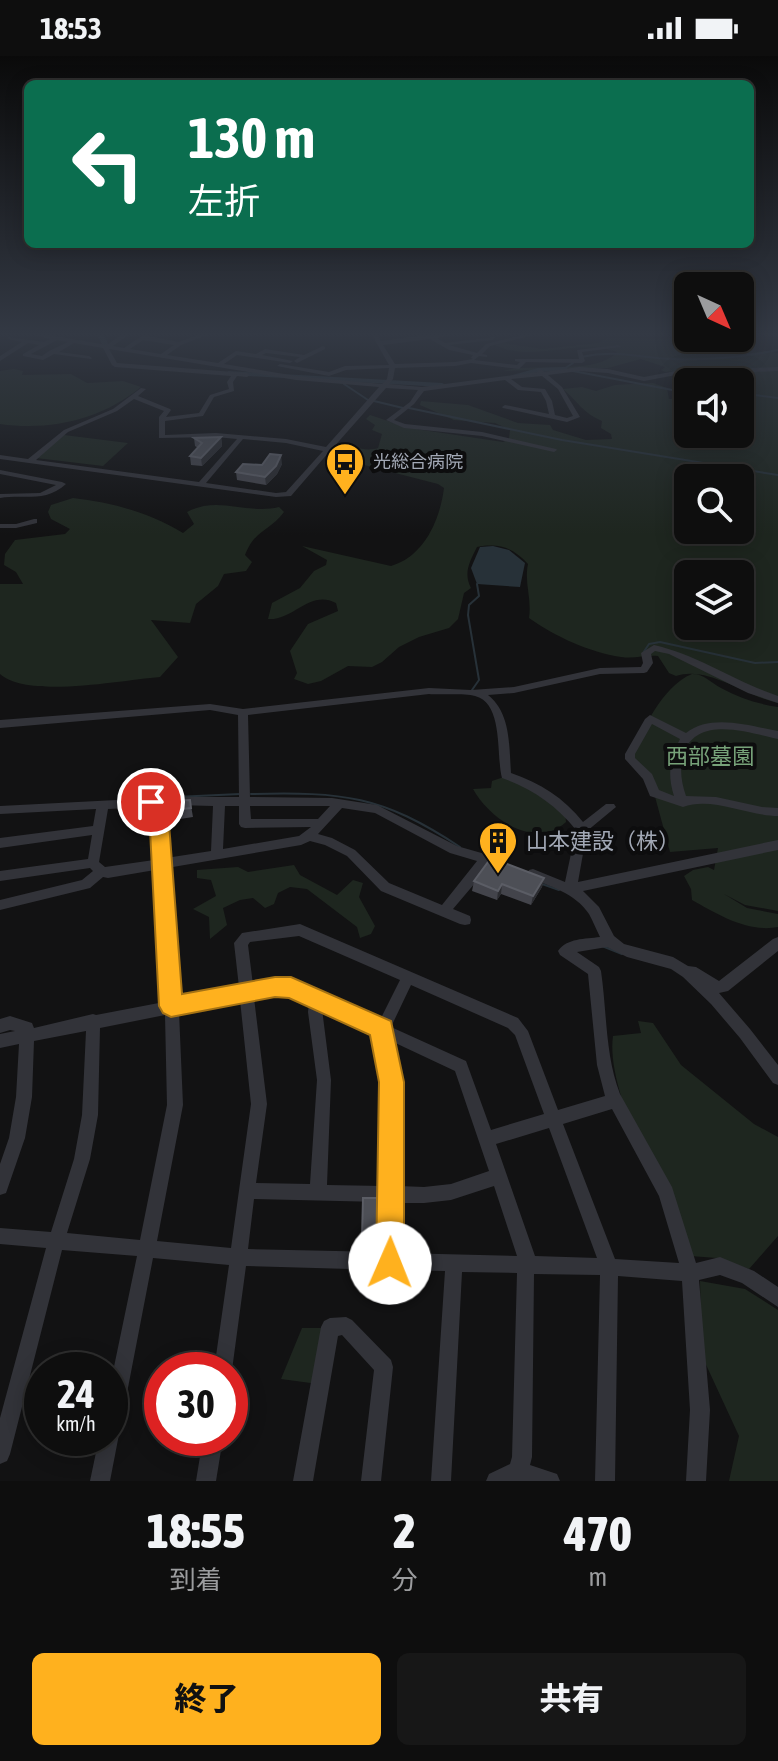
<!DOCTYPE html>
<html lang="ja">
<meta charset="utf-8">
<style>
:root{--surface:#0e0e0e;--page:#171717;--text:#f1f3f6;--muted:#9b9c9e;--line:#2e2e2e;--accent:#ffb11e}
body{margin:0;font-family:"Asap Condensed","Noto Sans JP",sans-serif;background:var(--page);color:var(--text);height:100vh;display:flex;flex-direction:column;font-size:30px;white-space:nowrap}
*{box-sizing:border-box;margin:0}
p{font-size:26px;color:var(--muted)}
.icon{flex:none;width:44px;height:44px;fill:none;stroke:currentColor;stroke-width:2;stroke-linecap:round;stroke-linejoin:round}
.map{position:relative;height:1425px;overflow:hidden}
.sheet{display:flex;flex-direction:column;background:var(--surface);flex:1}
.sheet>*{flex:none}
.guide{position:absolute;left:24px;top:24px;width:730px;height:168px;border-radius:12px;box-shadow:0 4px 20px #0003,0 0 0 2px var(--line);background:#0b6e4f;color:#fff;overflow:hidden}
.needle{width:52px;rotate:136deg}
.fabs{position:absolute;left:674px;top:216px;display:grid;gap:16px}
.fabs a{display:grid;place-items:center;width:80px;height:80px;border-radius:12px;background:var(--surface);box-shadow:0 4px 20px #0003,0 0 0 2px var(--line);font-size:40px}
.speed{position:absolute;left:24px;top:1296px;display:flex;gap:16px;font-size:40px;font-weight:700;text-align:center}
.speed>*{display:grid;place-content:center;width:104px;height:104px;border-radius:50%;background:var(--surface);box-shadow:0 4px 20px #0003,0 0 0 2px var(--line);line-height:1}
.speed small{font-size:20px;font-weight:400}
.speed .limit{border:12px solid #d22;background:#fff;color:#111}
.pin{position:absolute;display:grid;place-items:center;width:68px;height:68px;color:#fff;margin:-34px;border:4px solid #fff;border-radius:50%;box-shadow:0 2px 8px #0007}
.me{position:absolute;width:88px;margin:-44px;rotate:1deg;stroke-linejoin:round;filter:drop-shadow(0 0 6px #0008)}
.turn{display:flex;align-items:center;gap:28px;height:168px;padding:0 32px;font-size:36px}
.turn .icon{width:104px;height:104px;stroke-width:2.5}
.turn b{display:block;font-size:56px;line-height:68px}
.eta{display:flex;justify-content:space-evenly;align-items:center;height:136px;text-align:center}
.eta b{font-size:48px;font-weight:800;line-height:56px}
.button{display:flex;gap:16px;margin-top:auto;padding:16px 32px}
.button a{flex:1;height:92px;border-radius:12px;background:var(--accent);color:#111;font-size:32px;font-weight:800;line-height:92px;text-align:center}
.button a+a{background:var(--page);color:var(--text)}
.status{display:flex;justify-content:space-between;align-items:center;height:56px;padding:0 40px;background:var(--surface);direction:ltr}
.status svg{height:22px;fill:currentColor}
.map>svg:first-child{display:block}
.green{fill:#1e261f;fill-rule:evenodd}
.water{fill:#273138}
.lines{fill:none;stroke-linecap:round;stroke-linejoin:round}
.stream{stroke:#273138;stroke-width:2}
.river{fill:#273138;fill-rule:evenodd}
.minor{fill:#323339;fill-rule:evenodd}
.wall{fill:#43444b}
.shaded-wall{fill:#2b2c30}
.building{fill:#4d4f56;stroke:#5b5d65;stroke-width:2}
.route{fill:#ffb11e;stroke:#a67314;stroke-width:2}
.labels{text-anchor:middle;stroke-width:8;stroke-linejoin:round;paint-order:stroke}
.far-poi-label{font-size:18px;fill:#a2a8b5;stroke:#0d0d0e;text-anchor:start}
.park-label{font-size:22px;fill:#77a279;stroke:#0d0d0e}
.poi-label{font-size:22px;fill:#a2a8b5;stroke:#0d0d0e;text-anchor:start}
</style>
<div class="status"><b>18:53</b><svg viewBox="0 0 49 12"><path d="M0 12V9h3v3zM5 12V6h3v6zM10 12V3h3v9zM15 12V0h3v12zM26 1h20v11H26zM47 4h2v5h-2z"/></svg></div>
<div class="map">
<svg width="778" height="1425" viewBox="0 0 778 1425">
<rect width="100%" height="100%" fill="#121213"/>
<path class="green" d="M688 279V282H719L706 286 703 291 739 299 766 295 778 297V647C745 640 708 609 676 620L669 617 658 600C645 599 635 603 621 601 589 596 556 581 529 562 532 542 524 527 528 508 512 491 499 487 477 491 470 505 463 517 471 532L464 537 458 563 449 572 419 581 399 591 382 606 372 611 348 610 321 625 308 628 294 623 297 617 290 595 308 568 338 555 336 547C310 533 293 565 268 563L272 547 300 532 314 515 326 509 327 504 302 490 391 510C425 500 440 463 444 432L438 428 333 401 341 390C354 390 365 396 378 392L382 378 372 374 375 369 366 363 370 359 409 372 503 386 509 383 510 374 495 367 454 364 420 349 421 345 468 349 518 367 550 369 553 374 586 384 612 383 611 378 601 372 602 365C584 358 577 345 563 333L582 331 596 335 615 329 653 327 667 332 669 343H688V378H740V326H730L732 323C715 312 685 314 665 316L661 314 665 311 641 303 608 312 503 315C535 306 596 320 617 296 576 281 534 308 495 289L504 287 542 293 598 287 607 282 665 283ZM688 422H740V474H688ZM688 518H740V570H688Z
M14 313 23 315 22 319 71 318 87 327 123 325 141 331C101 364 50 375 0 368V315Z
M64 379 128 387 103 410 36 402Z
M73 442C111 446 150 457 183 477L194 468 187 456C218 439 247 459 279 451L284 456C269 476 255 473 245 499L252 506 246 515 224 518 218 530 196 548 190 567 151 564 178 601 160 621C122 624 28 643 0 618V528H23L16 516 4 509 5 498 15 484 65 478 70 473 51 463 48 456 51 449Z
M692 618C704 618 710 626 721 632 739 642 758 648 778 651V855L745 849 724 838 747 852 778 858V871C748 877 717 858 692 844L691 833 684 820 693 814 708 811 714 814 718 792 670 796 654 737 630 703C642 675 662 630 692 618Z
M504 721 518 725 565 757 566 766C536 794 490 764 473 733L491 732 492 725Z
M294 809 300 819 337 839 353 824 363 827 359 841 375 870 371 878 360 882 357 871 307 833 290 831 278 837 274 848 265 852 253 842 240 844 223 852 227 869 210 883 209 861 193 853 216 840 211 824 197 822V814L238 811 248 816Z
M638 965 653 967 681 1009 754 1068 778 1081V1180L749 1213 717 1202 690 1200C666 1145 605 1036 613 980L641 977Z
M700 1225 745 1233 778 1254V1425H729L739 1380 702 1300Z
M302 1272H328L318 1328 281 1323Z"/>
<path class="water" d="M493 490 509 494 525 507 520 531 477 528 471 512 480 491Z"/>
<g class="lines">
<path class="stream" d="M581 301C618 293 638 302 673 303 708 304 744 301 778 294
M564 313 573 307
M573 315 688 337
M344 328 368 344
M740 337 778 342
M374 345 403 352
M409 352 562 384 778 419
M643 597 649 588 660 586 755 607 778 606
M472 634 479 624 468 559 469 549 479 540 477 528
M251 738C344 736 381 739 460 791
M175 741 240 738
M542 828 559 834
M602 890 622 898"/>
<path class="river" d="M97 279H104L109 290H103Z
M564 311H567V315L538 316 506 324 502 322 538 312Z
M228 315 442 327 446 329 442 331 231 319H228Z"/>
<path class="minor" d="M34 279H49L107 289 121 279H128L113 290 124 292 143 279 179 286 198 279H207L181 289 167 299 218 307 236 295 256 298 265 293 304 299 323 290 325 291V293L297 307 294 305 300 301 266 297 262 299 293 305 290 307 237 299 224 308 296 320 382 328 387 323 389 312 346 314 329 320 277 310 280 308 329 316 345 310 389 309 372 279H378L381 285 425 279H451L437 282 445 287 495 281 493 284 449 289 477 297 486 288 522 279H533L490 290 482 298 487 299V301L479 300 474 304 517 309 520 306 515 305V303H579L577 294 618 289 621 291 582 296 585 305 582 307 526 306 519 313 471 307 455 310 395 312 393 323 389 328 422 331 538 316 537 315 540 313 544 316 579 311 608 313 644 321 676 315 778 311V315L676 319 644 325 608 317 579 315 548 319 562 331 580 361 567 366 503 352 502 351 505 349 549 358 546 345 541 336 518 334 505 324 424 335 414 348 394 364 405 368 482 376 556 393 557 394 554 396 482 380 404 372 386 364 410 346 418 334 386 332 332 393 331 395 329 396 291 440 276 441 0 403V399L28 403 64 374 113 353 141 332 146 333 138 340 170 353 171 354 166 361 199 357 210 339 229 333 227 326 231 320 115 311 112 309 103 292 74 287 59 296 89 300 92 302 91 303 54 298 43 304 23 300V298L39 289 28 287 0 305V300L22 286 8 283V281L44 286 50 283ZM430 283 449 294 473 299 471 302 473 303 455 306 395 308 383 289ZM57 284 68 286 49 295 42 300 31 298ZM143 284 174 289 161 298 130 293ZM109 293 296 324 379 331 326 391 286 383 216 377 165 379V365L203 360 214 341 234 335 233 326 237 320 247 321 250 319 247 317 117 307ZM542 320 558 333 573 360 567 362 555 359 552 345 545 333 522 331 511 323ZM134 343 164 355 159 361V382L216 381 237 383 199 426 36 404 68 376 117 355ZM243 383 286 387 323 395 286 436 276 437 206 427Z
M0 414 62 426 66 428C45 447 25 438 0 442V438L40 437 56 429 0 418Z
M34 463H37V467L16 472H0V468H16Z
M654 589C698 599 736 626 778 640V647L748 637 669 598 655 595 651 598 653 607 647 616 644 617 600 618 514 637 488 639C511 657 509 690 511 717 540 727 564 742 583 766L606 748H614L616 751 587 775 578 826 778 784V794L583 835 599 851 614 880 624 888 673 901 688 910 696 911 719 925 773 883 778 881V895L728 935 719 937 750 973 778 1009V1029L773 1027 740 982 711 948 683 921 671 913 627 901 607 891 577 896 599 911 601 915C607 956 605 999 620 1038L672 1131 696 1207 720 1201 754 1215 778 1231V1251L742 1227 720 1219 699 1224 710 1354 706 1425H686L690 1354 682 1225 618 1220 615 1425H595L600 1219 534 1218 532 1401 530 1409 557 1418 560 1425H486L489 1418 510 1408 512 1401 517 1217 462 1216 451 1425H431L445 1215 394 1214 390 1216 385 1214 246 1210 232 1314 230 1320V1314H214L229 1209 153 1202 110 1425H90L99 1382H110V1330L137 1200 62 1194 10 1398 7 1405 0 1408V1362L46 1192 0 1188V1172L51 1176 74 1103 82 1059 86 975 34 985 32 1041 25 1082 6 1137 0 1139V1108L9 1082 16 1041 19 988 0 992V978L15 975 10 974 0 977V963L10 960 32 967 34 972 93 958 96 959 164 946 155 814 108 822 103 821 90 832 86 833 0 854V844L82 824 93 815 90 812 0 825V815L88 803 92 779 0 792V782L93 770 96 753 0 758V750L175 741H239L238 659 210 654 0 672V664L210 648 243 653 429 632 471 634 514 631 600 612 641 611 643 607 641 597ZM429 638C441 639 464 637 475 640 504 647 496 701 502 722 532 733 556 749 576 774L565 826 533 813 529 814 527 818 529 822C550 830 575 837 589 858 593 865 596 873 600 881 585 883 567 882 558 895L560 899 588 918 597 1009 605 1040 558 1054 528 975 518 962 300 868 242 877 234 887 239 931 178 943 167 812 301 789 310 785 325 789 347 800 381 835 460 868 465 869 470 868 471 864 470 860 453 853 481 820 488 808 502 812 506 810 508 807 506 804 457 790 377 749 332 742 250 741 248 659ZM175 749 213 750 211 795 166 802 162 750ZM225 750H239V768L241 771 245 772 311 771 299 780 223 793ZM250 750H330L318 763H251ZM150 751 154 804 105 811 99 806 108 753ZM342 752 375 757 450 797 477 805 442 849 389 827 355 794 332 782 318 778ZM299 880 400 924 379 966 291 926 253 929 248 889 250 886ZM411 929 508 972 515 979 544 1058 491 1074 466 1005 391 971ZM290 938 309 947 308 956 317 1024 310 1128 256 1127 267 1048 254 942ZM240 944 251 1048 231 1192 157 1185 183 1049 179 956ZM322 953 375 978V985L385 1026 383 1130 327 1129 331 1024ZM165 959 167 1049 140 1184 67 1177 90 1103 98 1059 100 972ZM389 984 455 1015 489 1115 451 1128 424 1131 399 1130V1026ZM612 1053 659 1140 679 1207 615 1203 563 1068ZM549 1072 597 1202 535 1200 496 1088ZM494 1130 517 1200 399 1197V1147H424L451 1144ZM254 1143 382 1146V1196L248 1193Z
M650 659 686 677C711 657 750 670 778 675V683C749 677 699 659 684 696 679 711 681 726 686 740L716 741 762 751 778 752V760C748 760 712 740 683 751L650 740 643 723 625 703V698L645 663ZM652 668 680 683C670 702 667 718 674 740L659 734 652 718 635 702V698Z
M346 1261 352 1264 391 1304 393 1311 381 1425H361L374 1314 342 1279 338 1280 313 1425H293L321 1271 324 1265 330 1262Z
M203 1382H223L216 1425H196Z"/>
</g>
<path class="wall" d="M221 381 222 390 202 410 191 409 190 400 198 392 195 390 194 382Z
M282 408 277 418 266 429 237 424 236 416Z
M190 744 193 761 167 765 164 755Z
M544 822 542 831 531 849 501 838 497 844 472 835 474 825Z
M379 1142V1189L362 1188V1182Z"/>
<path class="shaded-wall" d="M221 381 222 390 202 410 201 402Z
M281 399 282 408 277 418 266 429 265 421Z
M544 822 542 831 531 849 533 840Z
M502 828 501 838 497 844 498 835Z"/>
<path class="building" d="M221 381 201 402 190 400 202 387 194 382Z
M270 398 281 399 276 410 265 421 236 416 243 408 262 409Z
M190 744 191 752 164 755 163 745Z
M491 802 544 822 533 840 502 828 498 835 474 825Z
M363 1142H379V1182H362Z"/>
<linearGradient id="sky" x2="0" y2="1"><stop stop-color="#0a0a0a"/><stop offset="0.58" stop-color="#333944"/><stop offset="1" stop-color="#333944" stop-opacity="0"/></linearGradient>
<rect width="778" height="479" fill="url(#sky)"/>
<path class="route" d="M151 739 163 743 168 754 182 938 275 921H291L391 965 404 1026V1207L400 1217 390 1221 380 1217 376 1207 379 1026 370 979 289 942 275 941 171 961 163 957 159 950 149 754 142 746Z"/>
<defs>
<symbol id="bus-pin" viewBox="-11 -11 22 30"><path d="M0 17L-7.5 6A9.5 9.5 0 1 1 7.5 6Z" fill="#ffb11e" stroke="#0d0d0e"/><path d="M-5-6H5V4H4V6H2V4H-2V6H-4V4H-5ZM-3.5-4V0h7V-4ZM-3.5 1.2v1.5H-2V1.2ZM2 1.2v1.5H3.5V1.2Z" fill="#111"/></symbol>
<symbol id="building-pin" viewBox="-11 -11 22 30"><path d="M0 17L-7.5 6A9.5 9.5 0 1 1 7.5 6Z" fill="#ffb11e" stroke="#0d0d0e"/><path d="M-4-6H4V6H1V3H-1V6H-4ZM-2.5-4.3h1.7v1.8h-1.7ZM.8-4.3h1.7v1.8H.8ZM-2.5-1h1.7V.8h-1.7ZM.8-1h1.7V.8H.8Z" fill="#111"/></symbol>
</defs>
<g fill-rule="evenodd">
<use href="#bus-pin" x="323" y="384" width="44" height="60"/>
<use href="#building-pin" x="476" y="763" width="44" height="60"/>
</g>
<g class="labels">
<g class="far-poi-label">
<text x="373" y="412">光総合病院</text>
</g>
<g class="park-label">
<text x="710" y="708">西部墓園</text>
</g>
<g class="poi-label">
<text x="526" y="793">山本建設（株）</text>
</g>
</g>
</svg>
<div class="fabs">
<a><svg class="needle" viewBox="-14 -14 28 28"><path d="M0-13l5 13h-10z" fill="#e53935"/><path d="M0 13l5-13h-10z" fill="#9b9c9e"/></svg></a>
<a><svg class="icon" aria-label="sound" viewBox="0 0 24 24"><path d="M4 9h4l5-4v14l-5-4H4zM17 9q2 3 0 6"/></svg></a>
<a><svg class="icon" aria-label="search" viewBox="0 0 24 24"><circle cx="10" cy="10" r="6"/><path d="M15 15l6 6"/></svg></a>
<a><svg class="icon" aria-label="layers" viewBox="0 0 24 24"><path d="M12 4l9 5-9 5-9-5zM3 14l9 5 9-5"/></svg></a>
</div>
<div class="speed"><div>24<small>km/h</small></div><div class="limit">30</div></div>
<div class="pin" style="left:151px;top:746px;background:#d93025"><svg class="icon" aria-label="arrive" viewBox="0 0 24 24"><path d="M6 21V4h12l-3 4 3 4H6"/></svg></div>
<svg class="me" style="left:390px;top:1207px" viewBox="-20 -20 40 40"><circle r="19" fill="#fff"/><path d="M0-13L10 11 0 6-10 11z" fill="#ffb11e"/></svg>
<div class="guide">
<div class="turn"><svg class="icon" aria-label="left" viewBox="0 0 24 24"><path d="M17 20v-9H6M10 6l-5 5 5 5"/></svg><div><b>130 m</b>左折</div></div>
</div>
</div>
<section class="sheet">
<div class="eta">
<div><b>18:55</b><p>到着</p></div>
<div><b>2</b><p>分</p></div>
<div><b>470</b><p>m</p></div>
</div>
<div class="button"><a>終了</a><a>共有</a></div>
</section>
